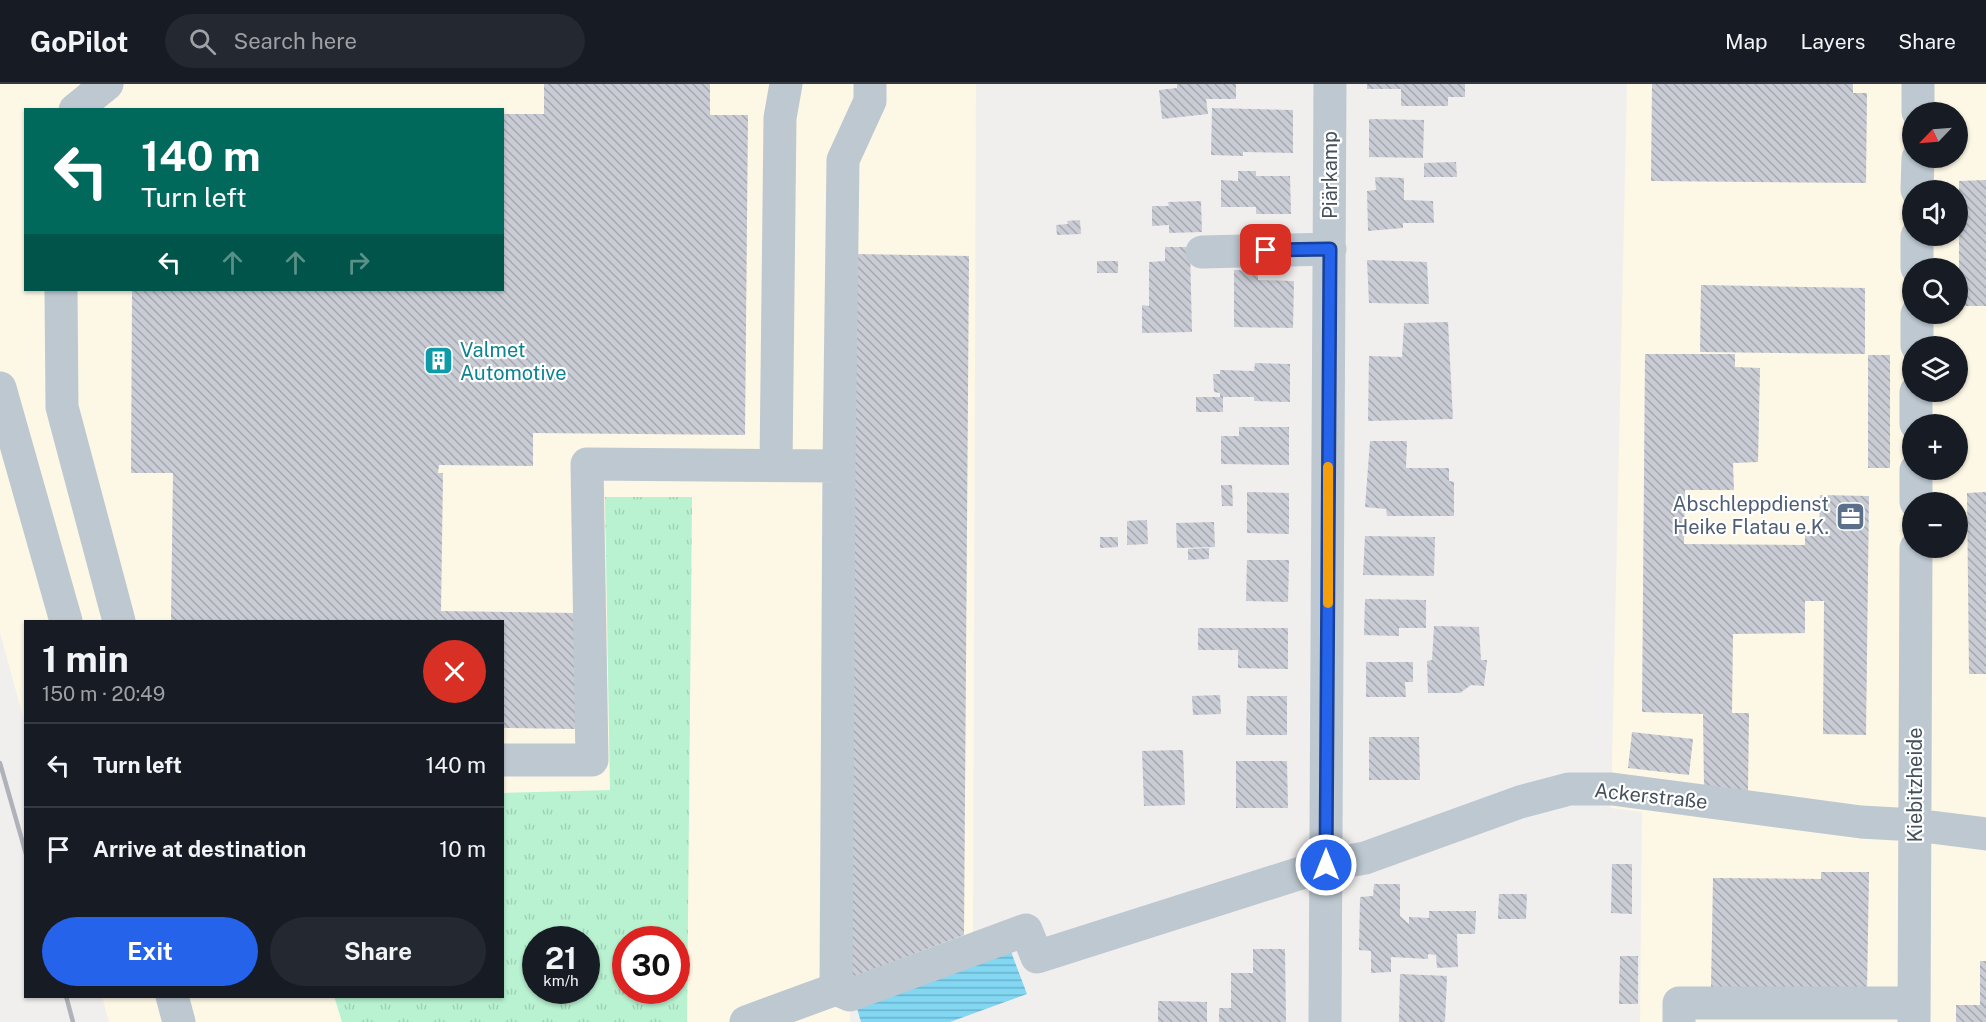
<!DOCTYPE html>
<meta charset="utf-8">
<style>
:root{--surface:#171b24;--page:#242831;--text:#f1f3f6;--muted:#9ea1a6;--line:#363941;--accent:#2563eb}
body{margin:0;font-family:"Public Sans",sans-serif;background:var(--page);color:var(--text);height:100vh;display:flex;flex-direction:column;font-size:22px;white-space:nowrap}
*{box-sizing:border-box;margin:0}
p{font-size:20px;color:var(--muted)}
.icon{flex:none;width:33px;height:33px;fill:none;stroke:currentColor;stroke-width:2;stroke-linecap:round;stroke-linejoin:round}
.map{position:relative;flex:1;overflow:hidden}
.panel{position:absolute;left:24px;top:536px;width:480px;height:378px;display:flex;flex-direction:column;background:var(--surface);border-radius:0px;box-shadow:0 2px 4px #0004}
.panel>*{flex:none}
.hud{position:absolute;left:24px;top:24px;width:480px;height:183px;border-radius:0px;box-shadow:0 2px 4px #0004;background:#00695c;color:#fff;overflow:hidden}
.needle{width:39px;rotate:245deg}
.buttons{position:absolute;left:1902px;top:18px;display:grid;gap:12px}
.buttons a{display:grid;place-items:center;width:66px;height:66px;border-radius:50%;background:var(--surface);box-shadow:0 2px 4px #0004;font-size:30px}
.speed{position:absolute;left:522px;top:842px;display:flex;gap:12px;font-size:30px;font-weight:700;text-align:center}
.speed>*{display:grid;place-content:center;width:78px;height:78px;border-radius:50%;background:var(--surface);box-shadow:0 2px 4px #0004;line-height:1}
.speed small{font-size:15px;font-weight:400}
.speed .limit{border:9px solid #d22;background:#fff;color:#111}
.pin{position:absolute;display:grid;place-items:center;width:51px;height:51px;color:#fff;margin:-26px;border-radius:12px;box-shadow:0 3px 9px #0006}
.me{position:absolute;width:66px;margin:-33px;rotate:0deg;stroke-linejoin:round;filter:drop-shadow(0 0 4px #0008)}
.turn{display:flex;align-items:center;gap:21px;height:126px;padding:0 18px;font-size:27px}
.turn .icon{width:78px;height:78px;stroke-width:2.5}
.turn b{display:block;font-size:42px;line-height:51px}
.lanes{display:flex;align-items:center;height:57px;padding:0 18px;background:#0003;justify-content:center;gap:30px;direction:ltr}
.lanes .off{opacity:.35}
.round{display:grid;place-items:center;flex:none;width:63px;height:63px;border-radius:32px;background:var(--page)}
.head{display:flex;align-items:center;justify-content:space-between;height:102px;padding:0 18px}
h1{font-size:36px;font-weight:700;line-height:45px}
.cta{display:flex;gap:12px;margin-top:auto;padding:12px 18px}
.cta a{flex:1;height:69px;border-radius:36px;background:var(--accent);color:#fff;font-size:24px;font-weight:700;line-height:69px;text-align:center}
.cta a+a{background:var(--page);color:var(--text)}
ul{padding:0;list-style:none}
li{display:flex;align-items:center;gap:18px;height:84px;padding:0 18px;border-top:2px solid var(--line)}
li div{flex:1}
li b{display:block;font-size:22px}
li em{font-style:normal}
header{display:flex;align-items:center;gap:36px;box-sizing:border-box;height:84px;padding:0 30px;background:var(--surface);border-bottom:2px solid var(--line)}
header strong{font-size:28px}
nav{display:flex;gap:33px;margin-inline-start:auto;font-size:21px}
.search{width:420px;height:54px;background:var(--page);display:flex;align-items:center;gap:15px;box-sizing:border-box;padding:0 21px;border-radius:33px;color:var(--muted);font-size:22px}
.map>svg:first-child{display:block}
.commercial{fill:#fdf7e5;fill-rule:evenodd}
.grass{fill:url(#grass-tufts);fill-rule:evenodd}
.water{fill:url(#water-rules)}
.building{fill:url(#building-back-hatch)}
.lines{fill:none;stroke-linecap:round;stroke-linejoin:round}
.minor{stroke:#bdc8d1;stroke-width:33}
.rail{stroke:#afb3b9;stroke-width:4.5}
.route-casing{stroke:#184099;stroke-width:15}
.route{stroke:#2563eb;stroke-width:10}
.slow{stroke:#f59e0b;stroke-width:10}
.labels{text-anchor:middle;stroke-width:4.5;stroke-linejoin:round;paint-order:stroke}
.street-label{font-size:20px;fill:#45505d;stroke:#fff}
.culture-label{font-size:20px;fill:#0d838f;stroke:#fff;text-anchor:start}
.service-label{font-size:20px;fill:#4e5e75;stroke:#fff;text-anchor:end}
</style>
<header>
<strong>GoPilot</strong>
<div class="search"><svg class="icon" aria-label="search" viewBox="0 0 24 24"><circle cx="10" cy="10" r="6"/><path d="M15 15l6 6"/></svg>Search here</div>
<nav><a>Map</a><a>Layers</a><a>Share</a></nav>
</header>
<div class="map">
<svg width="1986" height="938" viewBox="0 0 1986 938">
<defs>
<pattern id="grass-tufts" width="24" height="20" patternUnits="userSpaceOnUse" patternTransform="scale(1.5)"><rect width="24" height="20" fill="#b8f2d1"/><path d="M3 7l-1-3M5 7V3M7 7l1-3M15 17l-1-3M17 17v-4M19 17l1-3" fill="none" stroke="#a0d1b6"/></pattern>
<pattern id="water-rules" width="6" height="5" patternUnits="userSpaceOnUse" patternTransform="scale(1.5)"><rect width="6" height="5" fill="#82d7f3"/><path d="M0 2.5h6" fill="none" stroke="#6cb1c8"/></pattern>
<pattern id="building-back-hatch" width="6" height="6" patternUnits="userSpaceOnUse" patternTransform="scale(1.5)"><rect width="6" height="6" fill="#c9ccd4"/><path d="M-1 5l2 2M0 0l6 6M5-1l2 2" fill="none" stroke="#a5a8af"/></pattern>
</defs>
<rect width="100%" height="100%" fill="#f1eeee"/>
<path class="commercial" d="M0 0H976L973 854 851 901 850 938H109L102 912H502V537H26L25 640 0 549ZM26 26H502V206H26ZM536 855H586V906H536ZM626 855H676V906H626Z
M1627 0H1986V938H1640L1642 728 1611 724ZM1912 28H1958V74H1912ZM1912 106H1958V152H1912ZM1912 184H1958V230H1912ZM1912 262H1958V308H1912ZM1912 340H1958V386H1912ZM1912 418H1958V464H1912Z"/>
<path class="grass" d="M605 413H692L687 938H342L334 912H502L503 709 610 706ZM536 855H586V906H536ZM626 855H676V906H626Z"/>
<path class="water" d="M1010 865 1027 910 950 938H861L856 921Z"/>
<path class="building" d="M544 0H710V31H748L745 351 533 349V382L439 381 438 389H443L441 527 577 529 576 645 502 644V537H171L173 389H131L132 206H502V30H544Z
M1177 0H1236V15H1206L1208 30 1162 35 1159 6 1177 4Z
M1367 0H1465V13H1448V22H1401V5H1367Z
M1652 0H1853V9H1867L1866 99 1651 97Z
M1212 24 1293 26V69L1243 68V72L1211 71Z
M1369 35 1424 36 1423 74 1369 73Z
M1456 78 1457 93H1424V79Z
M1238 87H1256V92H1290L1291 130H1256V123H1221V96L1238 97Z
M1375 93 1404 94V116L1433 117 1434 139H1403V144L1368 147 1367 107 1376 106Z
M1986 96V222H1959V97Z
M1201 117 1202 148 1169 149V141L1152 142V122H1169L1168 118Z
M1080 136 1081 150 1057 151 1056 141 1068 140 1067 137Z
M1165 163H1190L1192 248 1142 249V221L1149 222V178L1165 177Z
M856 170 969 172 964 851 850 894Z
M1367 176 1427 178 1429 220 1369 219Z
M1097 177H1118V189H1097Z
M1234 186 1258 187V196L1294 197 1293 244 1234 243Z
M1701 201 1865 204V270L1700 268Z
M1448 238 1453 335 1368 337 1369 272 1402 273 1404 239Z
M1645 270H1735V283L1760 284 1758 378 1733 379 1734 406H1685L1684 460 1805 461V450H1819L1820 411 1869 412 1866 651 1823 650 1824 517H1805V549L1733 550 1732 629H1749L1748 709 1704 703 1703 630 1642 628Z
M1868 271H1890V384H1868Z
M1255 279 1290 280V318L1254 317V313H1223V328H1196V313H1220V309L1214 308 1213 290H1220V286L1254 287Z
M1239 343H1289V381L1221 380V352H1239Z
M1370 357H1407L1406 384H1449V397L1454 398V432H1387L1386 425 1365 423Z
M1221 401H1232L1233 422H1222Z
M1247 408 1289 409V450L1247 449Z
M1986 408V590H1969L1967 409Z
M1147 436 1148 460 1127 461V437Z
M1214 438 1215 463 1177 464 1176 439Z
M1365 452 1435 453 1434 492 1363 491Z
M1100 453H1118V463L1100 464Z
M1209 464V475L1188 476V465Z
M1247 476H1289L1288 518 1246 517Z
M1365 515 1426 516V544H1399V552L1364 551Z
M1434 542 1479 543 1481 576H1487L1484 602 1471 601 1460 609H1428L1427 577 1432 576Z
M1198 544H1288V585L1238 584V566H1198Z
M1366 578H1413V598H1405L1406 613H1366Z
M1220 611 1221 630 1193 631 1192 612Z
M1247 612H1287V651H1246Z
M1632 648 1693 655 1689 691 1628 684Z
M1369 653H1419L1420 696H1369Z
M1183 666 1185 721 1144 722 1142 667Z
M1236 677H1287L1288 724H1236Z
M1612 780H1632V830L1611 829Z
M1821 788H1869L1867 908 1711 905 1713 794 1821 795Z
M1374 800H1400V832L1409 840V833L1429 834V827H1476L1475 850H1457L1458 883 1437 884 1436 871 1428 870V875L1391 873V888L1371 889V867L1359 866 1360 813 1373 812Z
M1499 810H1527L1526 835H1498Z
M1253 865H1285L1286 938H1219V924H1231V889H1253Z
M1620 872H1638V920H1619Z
M1980 877H1986V938H1956V921H1980Z
M1400 890 1447 892 1445 938H1399Z
M1158 917 1207 918V938H1158Z"/>
<g class="lines">
<path class="minor" d="M75 26 107 0
M1918 28V0
M1917 106 1918 74
M1202 168 1330 165
M1917 184V152
M61 206 62 323 119 537
M1917 262V230
M0 304 66 537
M1916 340V308
M776 381 780 34 786 0
M1916 418V386
M502 676H592L587 380 839 382
M836 905 839 382 843 76 870 17V0
M172 912 179 938
M746 938 836 905 850 911 1026 846 1037 873 1326 781 1365 774 1520 718 1569 705H1612L1861 738 1915 741 1986 750
M1325 938 1330 0
M1679 938V919H1914
M1914 938 1916 464"/>
<path class="rail" d="M0 679 26 770
M66 912 73 938"/>
</g>
<g class="lines">
<defs>
<path id="route" d="M1266 166 1330 165 1326 781"/>
</defs>
<use href="#route" class="route-casing"/>
<use href="#route" class="route"/>
<path class="slow" d="M1328 519V383"/>
</g>
<defs>
<symbol id="building-square" viewBox="-11 -11 22 22"><rect x="-9" y="-9" width="18" height="18" rx="4" fill="#0f9aa8" stroke="#fff"/><path d="M-4-6H4V6H1V3H-1V6H-4ZM-2.5-4.3h1.7v1.8h-1.7ZM.8-4.3h1.7v1.8H.8ZM-2.5-1h1.7V.8h-1.7ZM.8-1h1.7V.8H.8Z" fill="#fff"/></symbol>
<symbol id="office-square" viewBox="-11 -11 22 22"><rect x="-9" y="-9" width="18" height="18" rx="4" fill="#5c6f8a" stroke="#fff"/><path d="M-6-3h4V-5.5h4V-3h4V5H-6ZM-1-4.5V-3h2v-1.5ZM-6 0V1H6V0Z" fill="#fff"/></symbol>
</defs>
<g fill-rule="evenodd">
<use href="#building-square" x="422" y="260" width="33" height="33"/>
<use href="#office-square" x="1834" y="416" width="33" height="33"/>
</g>
<g class="labels">
<g class="street-label">
<text transform="translate(1330 91) rotate(-90)" y="7">Piärkamp</text>
<text transform="translate(1915 701) rotate(-90)" y="7">Kiebitzheide</text>
<text transform="translate(1651 712) rotate(6)" y="7">Ackerstraße</text>
</g>
<g class="culture-label">
<text x="460" y="273">Valmet<tspan x="460" dy="23">Automotive</tspan></text>
</g>
<g class="service-label">
<text x="1829" y="427">Abschleppdienst<tspan x="1829" dy="23">Heike Flatau e.K.</tspan></text>
</g>
</g>
</svg>
<div class="buttons">
<a><svg class="needle" viewBox="-14 -14 28 28"><path d="M0-13l5 13h-10z" fill="#e53935"/><path d="M0 13l5-13h-10z" fill="#9ea1a6"/></svg></a>
<a><svg class="icon" aria-label="sound" viewBox="0 0 24 24"><path d="M4 9h4l5-4v14l-5-4H4zM17 9q2 3 0 6"/></svg></a>
<a><svg class="icon" aria-label="search" viewBox="0 0 24 24"><circle cx="10" cy="10" r="6"/><path d="M15 15l6 6"/></svg></a>
<a><svg class="icon" aria-label="layers" viewBox="0 0 24 24"><path d="M12 4l9 5-9 5-9-5zM3 14l9 5 9-5"/></svg></a>
<a>+</a>
<a>−</a>
</div>
<div class="speed"><div>21<small>km/h</small></div><div class="limit">30</div></div>
<div class="pin" style="left:1266px;top:166px;background:#d93025"><svg class="icon" aria-label="arrive" viewBox="0 0 24 24"><path d="M6 21V4h12l-3 4 3 4H6"/></svg></div>
<svg class="me" style="left:1326px;top:781px" viewBox="-20 -20 40 40"><circle r="17" fill="#2563eb" stroke="#fff" stroke-width="3"/><path d="M0-11L8 9 0 5-8 9z" fill="#fff"/></svg>
<div class="hud">
<div class="turn"><svg class="icon" aria-label="left" viewBox="0 0 24 24"><path d="M17 20v-9H6M10 6l-5 5 5 5"/></svg><div><b>140 m</b>Turn left</div></div>
<div class="lanes"><svg class="icon" aria-label="left" viewBox="0 0 24 24"><path d="M17 20v-9H6M10 6l-5 5 5 5"/></svg><svg class="icon off" aria-label="ahead" viewBox="0 0 24 24"><path d="M12 20V5M6 11l6-6 6 6"/></svg><svg class="icon off" aria-label="ahead" viewBox="0 0 24 24"><path d="M12 20V5M6 11l6-6 6 6"/></svg><svg class="icon off" aria-label="right" viewBox="0 0 24 24"><path d="M7 20v-9h11M14 6l5 5-5 5"/></svg></div>
</div>
<section class="panel">
<div class="head"><div><h1>1 min</h1><p>150 m · 20:49</p></div><a class="round" style="background:#d93025;color:#fff"><svg class="icon" aria-label="close" viewBox="0 0 24 24"><path d="M6 6l12 12M18 6L6 18"/></svg></a></div>
<ul>
<li><svg class="icon" aria-label="left" viewBox="0 0 24 24"><path d="M17 20v-9H6M10 6l-5 5 5 5"/></svg><div><b>Turn left</b></div><em>140 m</em></li>
<li><svg class="icon" aria-label="arrive" viewBox="0 0 24 24"><path d="M6 21V4h12l-3 4 3 4H6"/></svg><div><b>Arrive at destination</b></div><em>10 m</em></li>
</ul>
<div class="cta"><a>Exit</a><a>Share</a></div>
</section>
</div>
